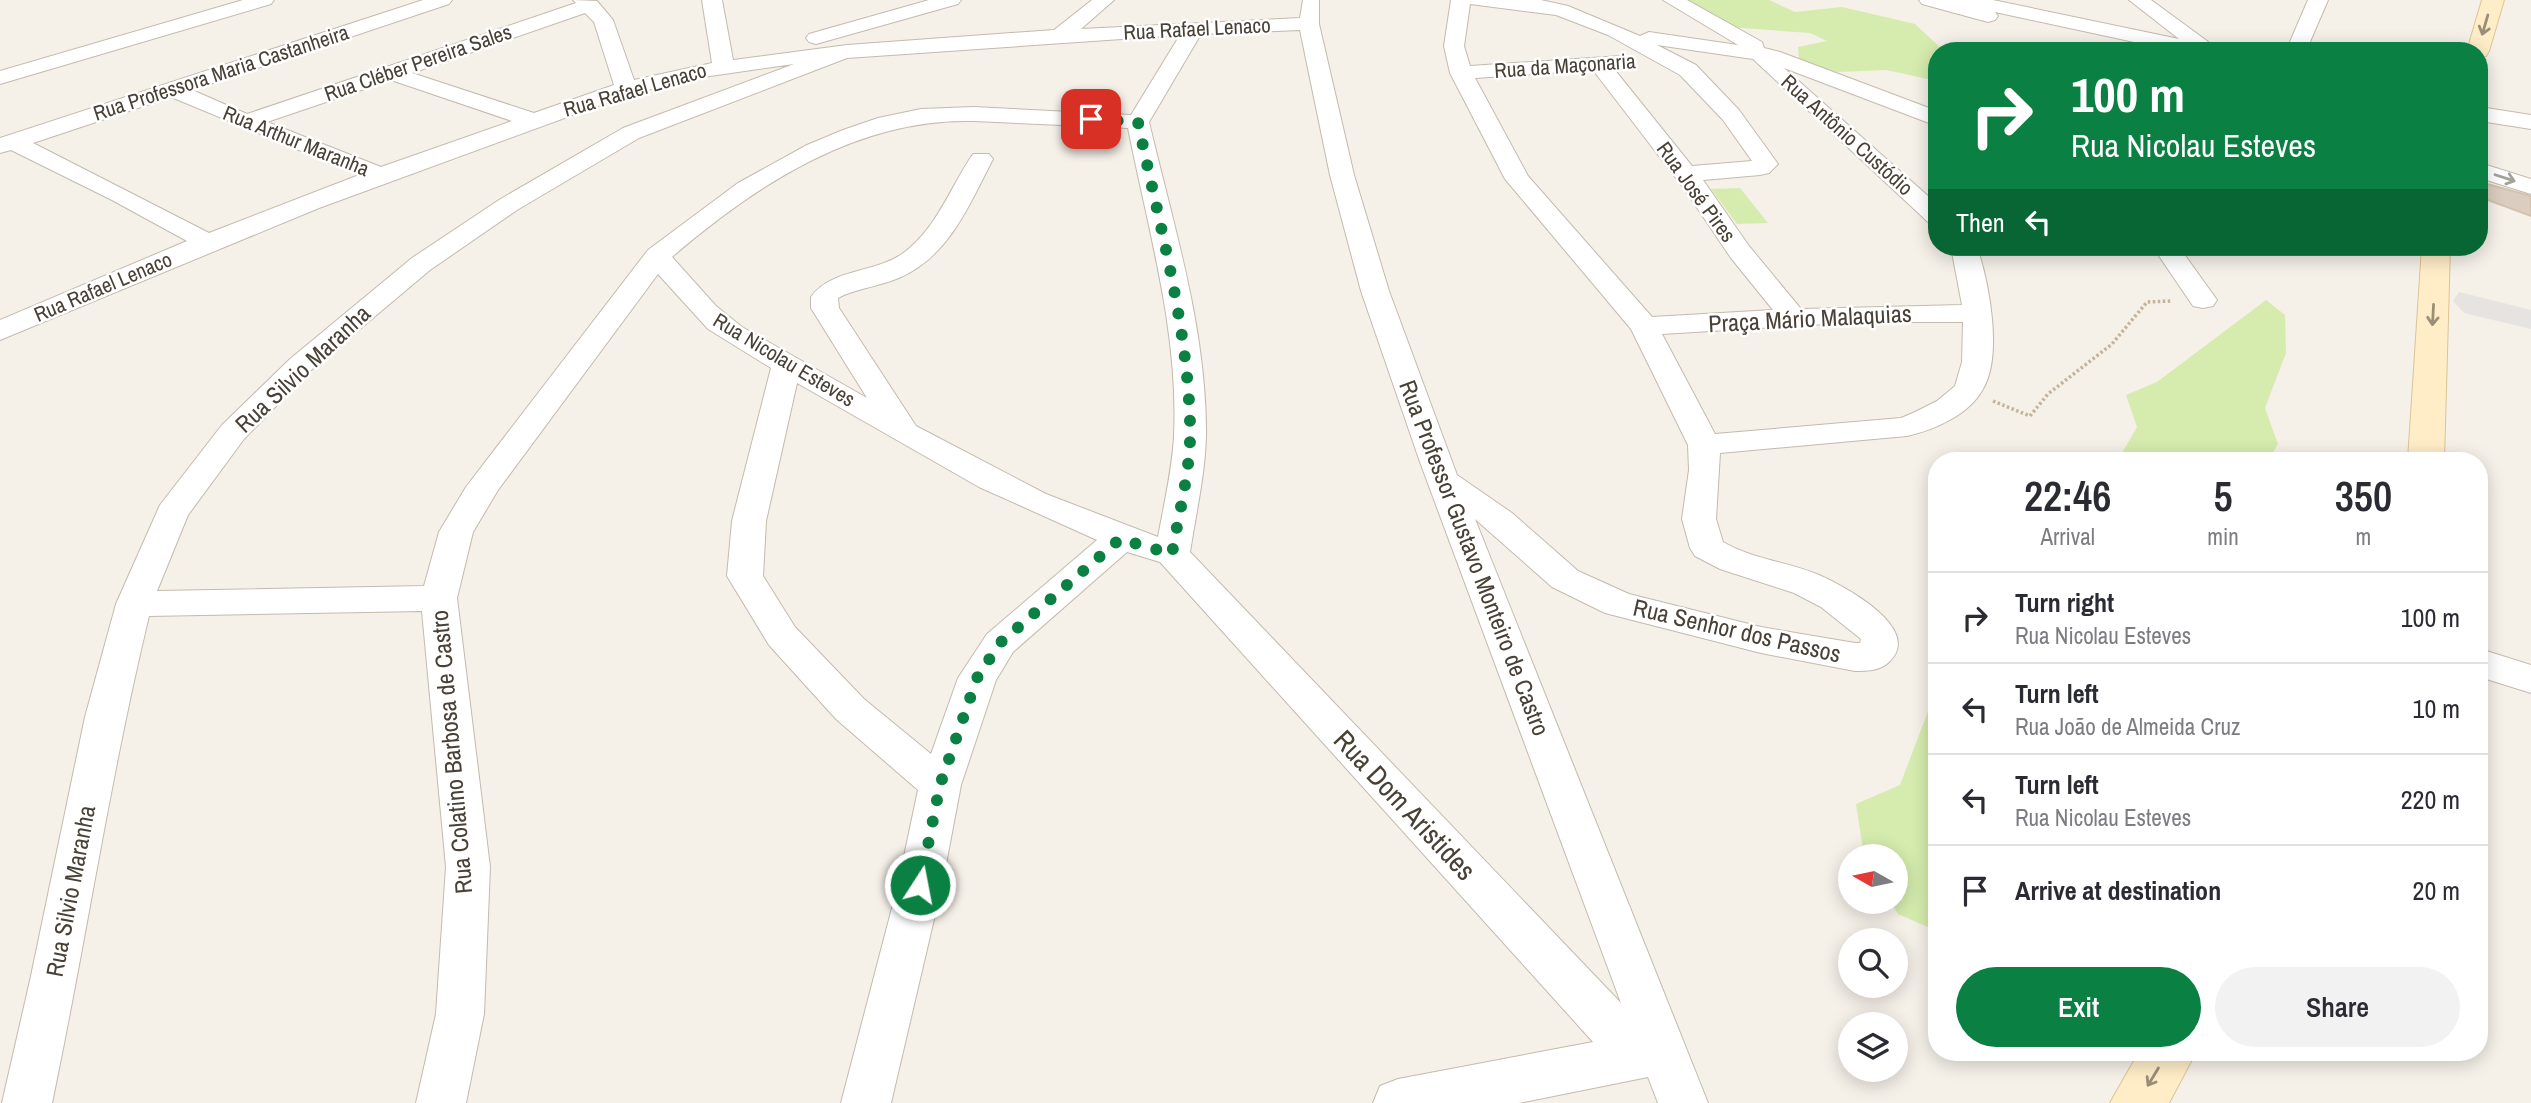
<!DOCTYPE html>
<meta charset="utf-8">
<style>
:root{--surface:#fff;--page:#f2f2f3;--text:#2b2b33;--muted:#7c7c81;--line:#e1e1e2;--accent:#0b8043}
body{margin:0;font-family:"Archivo Narrow",sans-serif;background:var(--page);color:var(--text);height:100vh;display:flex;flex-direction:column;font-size:26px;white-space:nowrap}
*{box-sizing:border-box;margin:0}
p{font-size:23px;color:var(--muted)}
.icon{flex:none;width:38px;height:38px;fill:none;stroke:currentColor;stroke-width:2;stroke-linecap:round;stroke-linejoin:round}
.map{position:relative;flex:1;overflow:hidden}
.side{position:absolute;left:1928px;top:452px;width:560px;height:609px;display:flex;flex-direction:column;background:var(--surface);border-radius:28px;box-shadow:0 4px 18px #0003}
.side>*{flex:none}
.banner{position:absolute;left:1928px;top:42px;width:560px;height:214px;border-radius:28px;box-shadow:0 4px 18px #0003;background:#0b8043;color:#fff;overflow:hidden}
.needle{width:46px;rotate:279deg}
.controls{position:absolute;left:1838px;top:844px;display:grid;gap:14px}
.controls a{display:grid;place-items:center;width:70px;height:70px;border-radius:50%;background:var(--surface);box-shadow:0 4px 18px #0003;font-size:35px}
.pin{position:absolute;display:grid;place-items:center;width:60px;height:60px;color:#fff;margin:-30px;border-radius:14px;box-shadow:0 4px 10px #0006}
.me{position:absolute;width:77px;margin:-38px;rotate:11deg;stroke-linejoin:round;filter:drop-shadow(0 0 5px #0008)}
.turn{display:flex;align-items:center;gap:24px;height:147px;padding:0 28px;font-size:32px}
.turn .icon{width:91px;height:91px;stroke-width:2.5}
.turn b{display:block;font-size:49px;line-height:60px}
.then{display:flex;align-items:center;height:66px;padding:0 28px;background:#0003;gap:14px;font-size:26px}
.eta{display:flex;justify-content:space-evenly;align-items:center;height:119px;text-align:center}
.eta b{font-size:42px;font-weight:600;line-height:49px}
.cta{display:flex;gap:14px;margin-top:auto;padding:14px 28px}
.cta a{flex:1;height:80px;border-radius:42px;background:var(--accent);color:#fff;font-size:28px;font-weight:600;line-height:80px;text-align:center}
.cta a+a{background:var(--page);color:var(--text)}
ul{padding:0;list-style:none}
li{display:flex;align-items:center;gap:21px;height:91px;padding:0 28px;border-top:2px solid var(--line)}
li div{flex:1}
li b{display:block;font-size:26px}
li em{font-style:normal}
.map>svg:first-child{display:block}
.green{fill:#d5ecae}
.parking{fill:#e6e3e0}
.building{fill:#dbcec0;stroke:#d3c2af;stroke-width:2}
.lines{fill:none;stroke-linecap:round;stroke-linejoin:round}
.street-casing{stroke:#c4baad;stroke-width:2}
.secondary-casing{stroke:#dbc497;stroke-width:2}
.path{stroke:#c4b29a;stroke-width:3.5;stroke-dasharray:2.5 2.5;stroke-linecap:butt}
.street{fill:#fff;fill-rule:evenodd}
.secondary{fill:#ffedc8;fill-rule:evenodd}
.oneway{stroke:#9b8e78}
.oneway2{stroke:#a4a09a}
.route{stroke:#0b8043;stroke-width:12;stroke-dasharray:0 21.6}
.labels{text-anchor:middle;stroke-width:5;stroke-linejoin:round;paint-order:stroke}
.far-street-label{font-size:21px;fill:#494036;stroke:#fff}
.street-label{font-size:24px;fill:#494036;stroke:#fff}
.near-street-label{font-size:28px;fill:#494036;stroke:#fff}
</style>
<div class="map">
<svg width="2531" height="1103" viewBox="0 0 2531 1103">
<rect width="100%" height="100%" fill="#f5f0e8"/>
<path class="green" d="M1687 0H1769L1795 12 1842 7 1915 24 1944 51H1937V81L1886 70 1837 72 1799 61 1798 47 1827 41 1810 33 1729 27Z
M1740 188 1768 223 1737 224 1711 189Z
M2266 300 2285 315 2286 353 2265 408 2278 444 2268 460H2118L2137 427 2126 395 2157 382Z
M1937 666V931L1898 914 1890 901H1895V856H1864L1856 804 1900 785 1929 709Z"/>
<path class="parking" d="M2459 292 2531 310V329L2464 313 2453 301Z"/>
<path class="building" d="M2480 182 2531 196V216L2480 197Z"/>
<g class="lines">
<defs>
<path id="street" d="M243 0H274L271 4 0 84V71Z
M423 0H452L449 4 192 90 247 114 576 3 573 0 597 1 613 20 634 80 712 63 702 0H722L733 60 847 45 1054 30 1092 0H1114L1081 29 1300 18 1303 0H1319V24L1354 175 1389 291 1457 475 1512 513 1578 571 1629 594 1761 627 1855 643H1860L1861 639 1821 607 1794 593 1720 569 1695 556 1690 548 1682 519 1689 470 1688 445 1631 329 1505 179 1450 73 1444 46 1451 0H1541L1568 6 1640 36 1649 32 1738 45 1663 0H1687L1762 42 1764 48 1780 52 1937 111V126L1784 68 1937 204V225L1928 222 1753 59 1657 45 1696 65 1739 110 1778 164 1769 173 1760 175 1703 180 1749 246 1801 309 1962 305 1951 247H1977C1989 283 2003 355 1983 389 1969 415 1934 430 1907 436L1720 453 1716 519 1723 542C1752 559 1788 562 1819 575 1844 586 1923 628 1890 661 1881 671 1867 671 1855 671L1761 653 1605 613 1552 587 1475 519 1708 1103H1658L1648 1077 1519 1103H1373L1380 1086 1398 1079 1593 1042 1160 562 1127 552 1013 652 996 680 961 785 942 885 891 1103H841L898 885 918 790 836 719 769 645 727 576 732 521 771 368 708 329 658 274 498 490 473 532 457 598 490 867 484 1014 466 1103H416L436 1014 446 867 422 611 149 616C110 777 86 941 52 1103H2L31 976 85 717 116 604 160 505 222 425 290 359 412 258 499 200 623 128 794 64 710 76 633 93 319 208 0 340V320L187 241 112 200 11 150 0 153V138ZM1470 4 1556 15 1608 35 1680 75 1723 120 1752 161 1692 166 1614 69 1628 66 1632 62 1628 58 1621 56 1470 66 1464 46ZM585 13 594 22 614 85 534 113 412 73ZM1300 30 1330 175 1361 291 1420 462 1621 1003 1190 552C1196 513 1205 475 1206 436 1207 330 1173 224 1149 122L1201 34ZM1180 35 1131 115 974 107 921 109 878 118 843 130 807 145 738 183 648 250 466 487 439 532 424 586 157 591 188 515 244 439 310 371 430 270 517 210 639 138 847 58ZM1593 70 1685 190 1731 258 1773 310 1652 317 1528 176 1475 78ZM391 80 512 121 381 167 267 122ZM171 97 359 175 209 233 33 143ZM974 121 1128 128C1148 229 1179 333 1174 436 1172 471 1164 504 1158 537L1046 494 916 426 839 308 838 298 844 295C862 288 883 285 901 277 950 255 970 203 993 159L989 154H973C949 189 937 229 902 254 875 273 830 269 811 297V308L867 398 742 327 716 306 672 257C757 184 858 118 974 121ZM1858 322H1963L1962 362 1955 386 1937 401 1913 413 1901 418 1715 434 1662 334ZM797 383 979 487 1097 540 987 634 958 678 931 754 864 699 795 627 763 576 766 521Z
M929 0H961L958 4 816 44 809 42 806 38 809 34Z
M1919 0H1993L2179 39 2129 0H2151L2207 41 2216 51H2176L1995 12 1998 16 1995 20 1988 22 1922 4Z
M2308 0H2328L2306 51H2286Z
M2480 107 2531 115V129L2480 121Z
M2480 163 2531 179V194L2480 178Z
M2153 247H2179L2217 300 2213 306 2203 308 2193 306Z
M2480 649 2531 665V693L2480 677Z"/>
<path id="secondary" d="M2482 0H2504L2489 51 2486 56 2480 57V51H2467Z
M2422 247H2450L2444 460H2408Z
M2139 1052H2196L2169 1103H2110Z"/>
</defs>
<use href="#street" class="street-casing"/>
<use href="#secondary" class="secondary-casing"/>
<path class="path" d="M1993 401 2030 416 2048 394 2112 344 2147 302 2171 301"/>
<use href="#street" class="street"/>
<use href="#secondary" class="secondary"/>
</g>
<defs><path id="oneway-shaft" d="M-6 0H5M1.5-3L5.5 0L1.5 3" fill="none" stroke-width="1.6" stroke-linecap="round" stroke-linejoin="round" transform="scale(1.75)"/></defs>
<g class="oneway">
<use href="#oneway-shaft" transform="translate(2485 25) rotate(106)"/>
<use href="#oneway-shaft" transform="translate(2433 315) rotate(93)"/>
<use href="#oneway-shaft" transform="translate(2153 1077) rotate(121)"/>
</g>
<use class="oneway2" href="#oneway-shaft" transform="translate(2505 178) rotate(18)"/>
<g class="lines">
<path class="route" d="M920 885 940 785 977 678 1000 643 1120 539 1172 554C1179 511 1192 466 1190 422 1187 321 1158 220 1138 122L1091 119"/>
</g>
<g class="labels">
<g class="far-street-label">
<text transform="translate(1197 29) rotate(-3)" y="7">Rua Rafael Lenaco</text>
<text transform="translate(418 63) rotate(-19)" y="7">Rua Cléber Pereira Sales</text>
<text transform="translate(1565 66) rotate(-4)" y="7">Rua da Maçonaria</text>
<text transform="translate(221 73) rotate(-18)" y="7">Rua Professora Maria Castanheira</text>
<text transform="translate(635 90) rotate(-16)" y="7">Rua Rafael Lenaco</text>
<text transform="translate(1847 135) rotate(42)" y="7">Rua Antônio Custódio</text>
<text transform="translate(296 141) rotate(22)" y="7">Rua Arthur Maranha</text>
<text transform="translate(1696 192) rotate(54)" y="7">Rua José Pires</text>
<text transform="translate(103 287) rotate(-23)" y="7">Rua Rafael Lenaco</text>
<text transform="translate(784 360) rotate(31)" y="7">Rua Nicolau Esteves</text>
</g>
<g class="street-label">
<text transform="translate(1810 319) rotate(-3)" y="8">Praça Mário Malaquias</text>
<text transform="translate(303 369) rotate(-43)" y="8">Rua Silvio Maranha</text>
<text transform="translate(1474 558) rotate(69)" y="8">Rua Professor Gustavo Monteiro de Castro</text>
<text transform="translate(1737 631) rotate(13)" y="8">Rua Senhor dos Passos</text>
<text transform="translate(452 752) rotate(-95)" y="8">Rua Colatino Barbosa de Castro</text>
<text transform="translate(71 891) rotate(-79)" y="8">Rua Silvio Maranha</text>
</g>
<g class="near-street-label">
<text transform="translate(1405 805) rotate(47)" y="10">Rua Dom Aristides</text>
</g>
</g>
</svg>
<div class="controls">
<a><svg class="needle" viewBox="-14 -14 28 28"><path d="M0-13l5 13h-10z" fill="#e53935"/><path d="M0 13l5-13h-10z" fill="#7c7c81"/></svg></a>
<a><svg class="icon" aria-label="search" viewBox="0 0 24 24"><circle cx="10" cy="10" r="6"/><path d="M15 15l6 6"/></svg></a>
<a><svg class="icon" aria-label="layers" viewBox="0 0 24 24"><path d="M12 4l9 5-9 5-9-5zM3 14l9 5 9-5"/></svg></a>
</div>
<div class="pin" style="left:1091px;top:119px;background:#d93025"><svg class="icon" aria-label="arrive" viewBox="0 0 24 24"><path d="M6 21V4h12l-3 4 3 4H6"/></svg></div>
<svg class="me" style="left:920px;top:885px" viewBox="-20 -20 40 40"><circle r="17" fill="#0b8043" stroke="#fff" stroke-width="3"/><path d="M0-11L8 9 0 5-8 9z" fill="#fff"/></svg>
<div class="banner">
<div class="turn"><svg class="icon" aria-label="right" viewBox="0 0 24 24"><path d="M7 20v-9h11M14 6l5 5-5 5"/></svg><div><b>100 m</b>Rua Nicolau Esteves</div></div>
<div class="then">Then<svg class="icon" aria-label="left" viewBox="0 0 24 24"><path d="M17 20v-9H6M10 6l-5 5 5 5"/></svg></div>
</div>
<section class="side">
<div class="eta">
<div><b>22:46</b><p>Arrival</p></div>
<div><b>5</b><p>min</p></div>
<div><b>350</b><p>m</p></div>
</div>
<ul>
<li><svg class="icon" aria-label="right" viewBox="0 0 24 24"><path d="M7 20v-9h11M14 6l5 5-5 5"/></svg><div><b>Turn right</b><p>Rua Nicolau Esteves</p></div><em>100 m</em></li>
<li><svg class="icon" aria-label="left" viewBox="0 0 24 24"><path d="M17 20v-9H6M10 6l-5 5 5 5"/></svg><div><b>Turn left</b><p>Rua João de Almeida Cruz</p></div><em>10 m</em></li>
<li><svg class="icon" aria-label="left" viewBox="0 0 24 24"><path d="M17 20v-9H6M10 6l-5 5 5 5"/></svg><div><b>Turn left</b><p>Rua Nicolau Esteves</p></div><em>220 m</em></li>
<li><svg class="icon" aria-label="arrive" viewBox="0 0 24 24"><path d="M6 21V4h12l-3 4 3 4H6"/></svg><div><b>Arrive at destination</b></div><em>20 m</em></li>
</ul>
<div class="cta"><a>Exit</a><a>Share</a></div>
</section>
</div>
